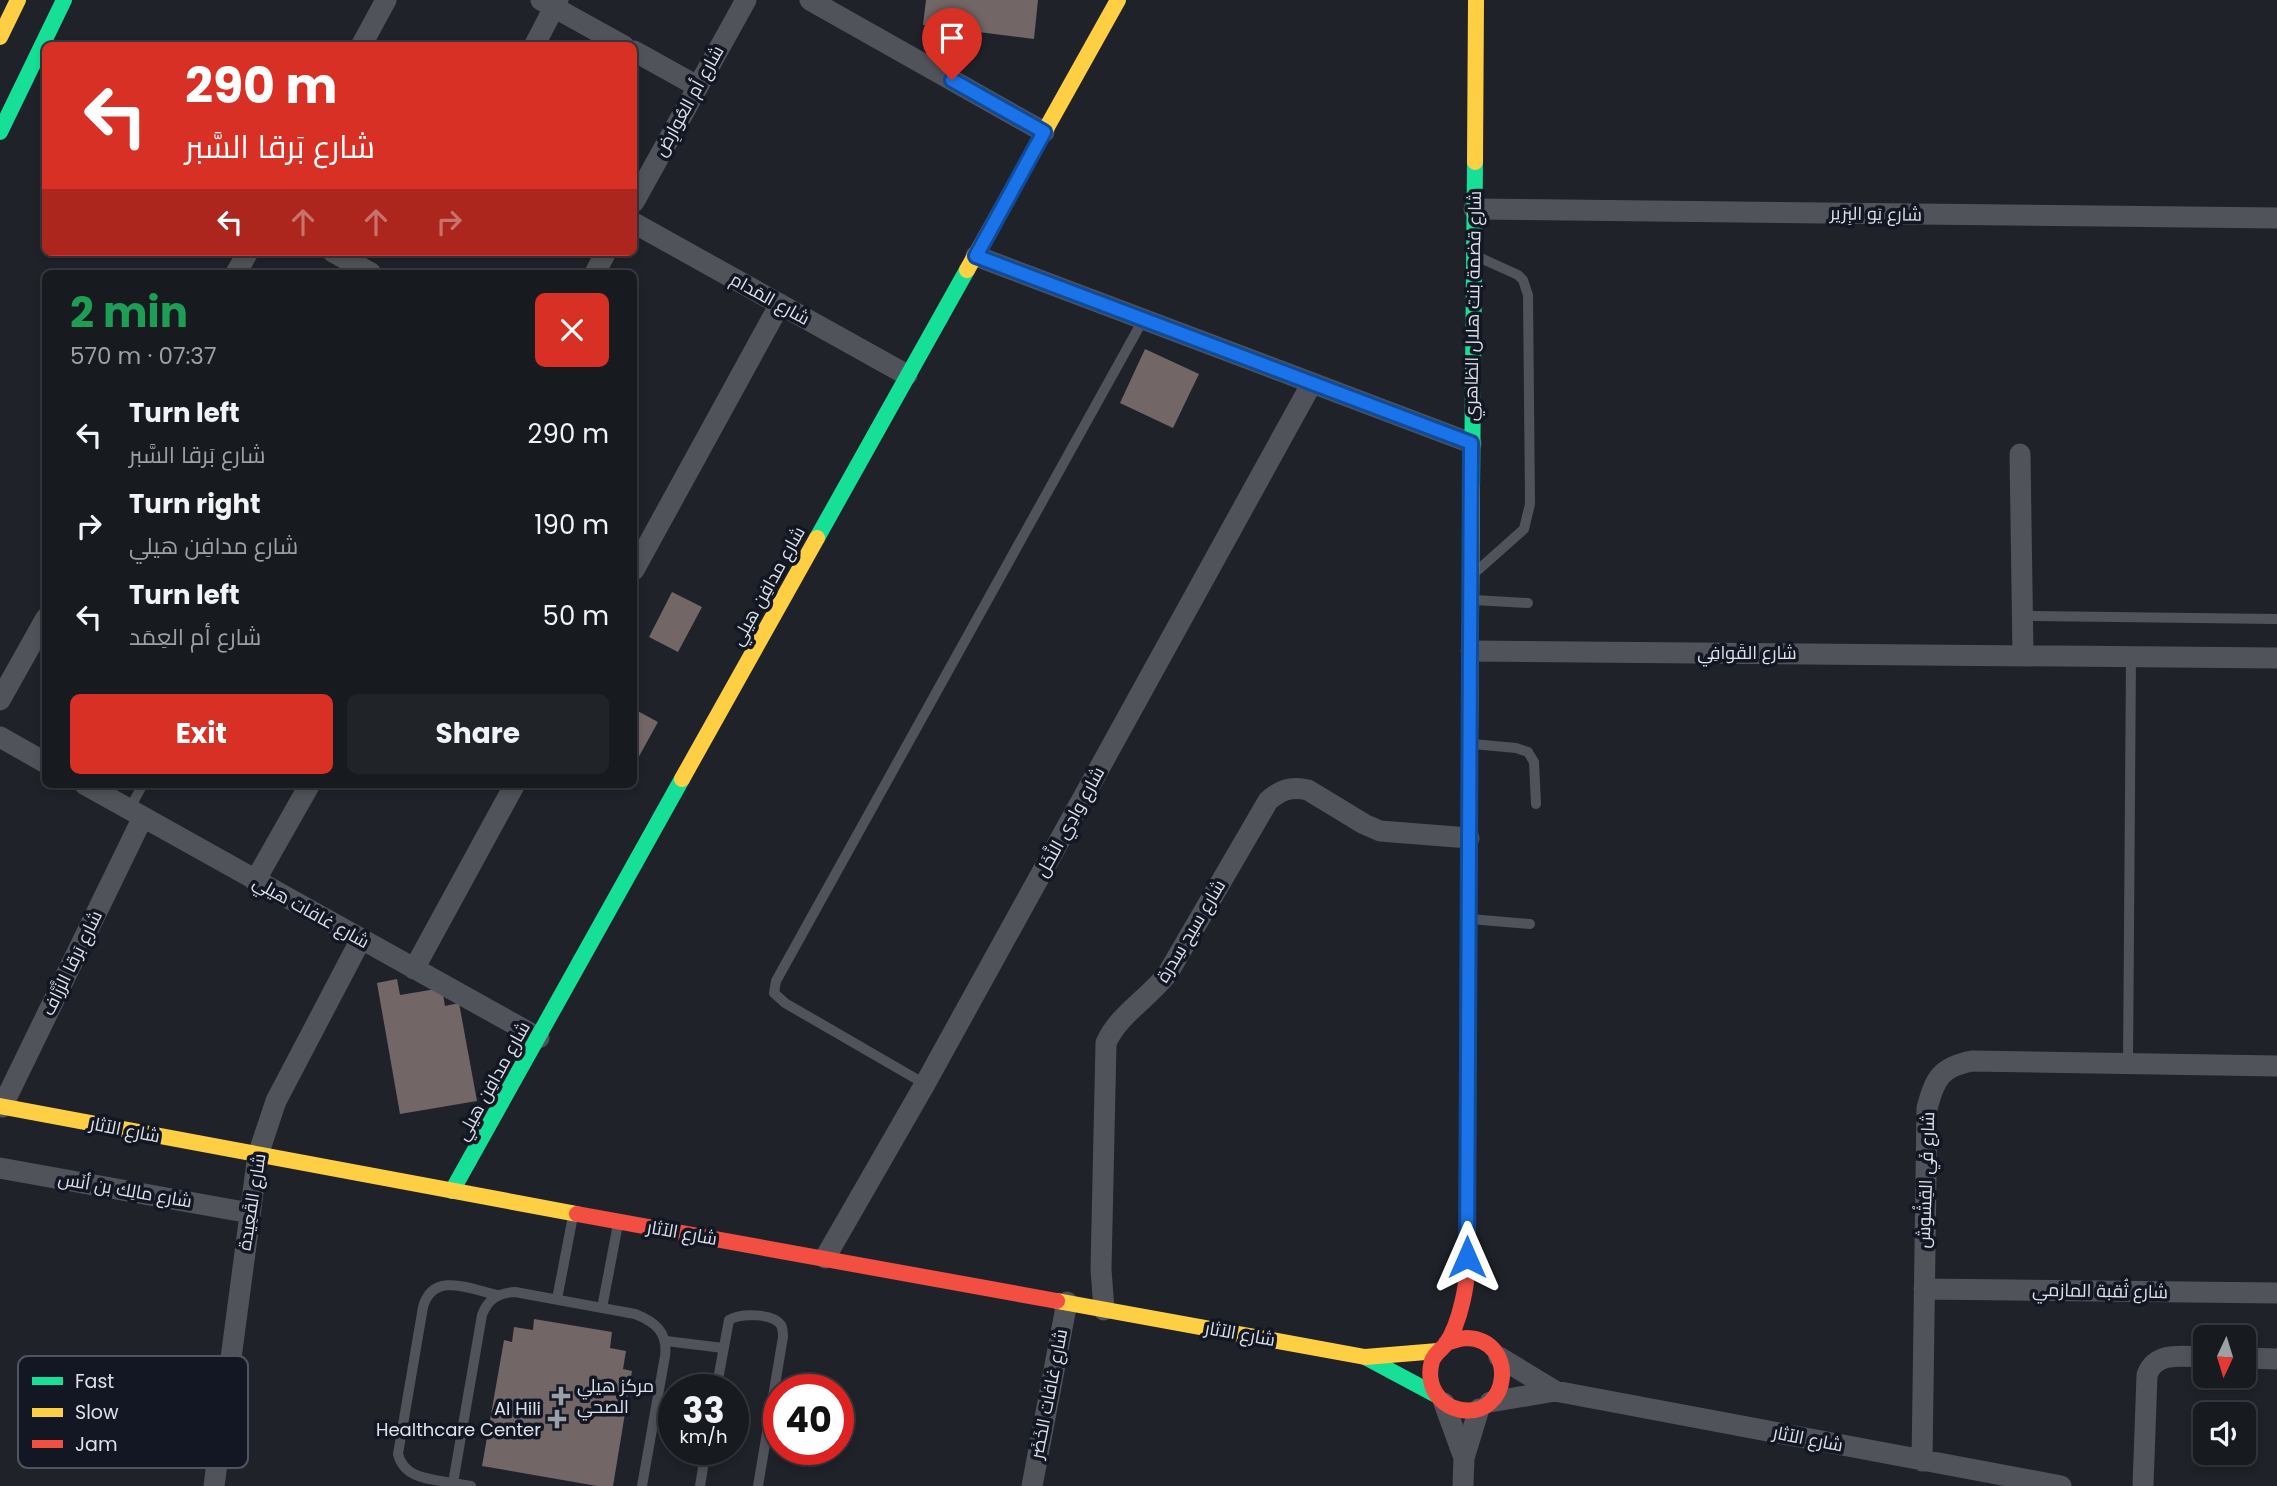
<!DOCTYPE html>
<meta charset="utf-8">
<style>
:root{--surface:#171a1f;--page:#202328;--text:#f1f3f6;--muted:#9ea1a4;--line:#36383d;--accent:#d93025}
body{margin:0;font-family:Poppins,Cairo,sans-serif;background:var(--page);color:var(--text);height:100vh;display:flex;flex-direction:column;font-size:26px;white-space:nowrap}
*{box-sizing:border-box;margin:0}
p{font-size:23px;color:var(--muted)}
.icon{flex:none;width:38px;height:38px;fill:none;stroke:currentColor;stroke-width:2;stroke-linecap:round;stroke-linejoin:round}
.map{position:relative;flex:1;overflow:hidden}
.panel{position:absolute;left:42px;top:270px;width:595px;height:518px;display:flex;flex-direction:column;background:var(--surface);border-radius:10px;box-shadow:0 4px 10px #0003,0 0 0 2px var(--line)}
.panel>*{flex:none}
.hud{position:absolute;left:42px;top:42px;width:595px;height:214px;border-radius:10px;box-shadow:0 4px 10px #0003,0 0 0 2px var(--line);background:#d93025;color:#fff;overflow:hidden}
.needle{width:46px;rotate:184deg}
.buttons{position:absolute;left:2193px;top:1325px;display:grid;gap:14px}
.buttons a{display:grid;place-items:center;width:63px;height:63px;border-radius:10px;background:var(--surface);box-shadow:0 4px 10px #0003,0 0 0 2px var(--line);font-size:35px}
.speed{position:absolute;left:658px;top:1374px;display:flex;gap:14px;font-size:35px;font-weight:700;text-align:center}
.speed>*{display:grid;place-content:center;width:91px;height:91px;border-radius:50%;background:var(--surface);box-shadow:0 4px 10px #0003,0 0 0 2px var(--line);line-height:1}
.speed small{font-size:18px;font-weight:400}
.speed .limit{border:10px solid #d22;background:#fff;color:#111}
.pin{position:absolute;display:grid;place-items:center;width:60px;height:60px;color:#fff;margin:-72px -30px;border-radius:50% 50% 50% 0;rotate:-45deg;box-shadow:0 0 7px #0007}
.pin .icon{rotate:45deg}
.me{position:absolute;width:77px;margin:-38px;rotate:0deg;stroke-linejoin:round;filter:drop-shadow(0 0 5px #0008)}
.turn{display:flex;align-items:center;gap:24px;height:147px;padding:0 28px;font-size:32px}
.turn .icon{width:91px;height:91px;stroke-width:2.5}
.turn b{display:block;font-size:49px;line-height:60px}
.lanes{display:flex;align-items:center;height:66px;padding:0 28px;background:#0003;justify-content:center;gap:35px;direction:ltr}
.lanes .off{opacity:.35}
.round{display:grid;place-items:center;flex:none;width:74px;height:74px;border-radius:10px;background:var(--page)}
.head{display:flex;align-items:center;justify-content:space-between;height:119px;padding:0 28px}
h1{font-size:42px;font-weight:700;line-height:52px;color:#1e9e55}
.primary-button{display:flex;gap:14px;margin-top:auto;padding:14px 28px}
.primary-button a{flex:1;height:80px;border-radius:10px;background:var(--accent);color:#fff;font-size:28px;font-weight:700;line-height:80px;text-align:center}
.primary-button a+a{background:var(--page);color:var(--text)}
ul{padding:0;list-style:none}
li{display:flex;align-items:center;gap:21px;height:91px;padding:0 28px}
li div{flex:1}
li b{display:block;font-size:26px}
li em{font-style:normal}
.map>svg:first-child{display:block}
.building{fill:#736667}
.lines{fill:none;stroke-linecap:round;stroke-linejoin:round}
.lane{stroke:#505359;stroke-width:10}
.street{stroke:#505359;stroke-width:21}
.fast{stroke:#16e098;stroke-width:16}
.slow{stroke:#ffcf43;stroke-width:16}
.jam{stroke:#f24e42;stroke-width:16}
.route-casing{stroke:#114b97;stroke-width:18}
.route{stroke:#1a73e8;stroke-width:12}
.poi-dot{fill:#9a9ea6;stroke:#121723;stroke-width:2.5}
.labels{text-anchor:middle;stroke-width:7;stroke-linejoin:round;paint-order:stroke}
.street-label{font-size:18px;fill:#dde1e9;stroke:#121723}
.poi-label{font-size:18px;fill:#dde1e9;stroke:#121723;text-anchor:start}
.key{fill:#121723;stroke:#4f545e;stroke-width:2}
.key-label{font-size:19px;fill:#dde1e9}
</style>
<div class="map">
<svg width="2277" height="1486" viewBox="0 0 2277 1486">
<rect width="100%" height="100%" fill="#1f2229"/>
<path class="building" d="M926 0H1038L1034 39 923 25Z
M1145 349 1199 374 1173 428 1120 403Z
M672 592 702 607 678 652 649 637Z
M634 709 658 722 637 760 634 758Z
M397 979 400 995 442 988 445 1006 459 1003 477 1101 400 1114 377 983Z
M534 1319 612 1332 610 1348 626 1351 623 1369 632 1371 613 1486H597L482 1466 504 1340 512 1342 514 1327 533 1330Z"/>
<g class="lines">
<path class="lane" d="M1476 256 1518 275 1523 280 1528 295 1530 504 1524 529 1478 570
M1474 600 1528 603
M2023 616 2277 619
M1473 744 1516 748 1528 752 1534 762 1536 804
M129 810 143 784
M1470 919 1530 924
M2128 1065 2131 656
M925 1084 785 1003 774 993 776 981 1143 320
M557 1299 573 1216
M602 1308 618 1224
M666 1341 723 1348
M716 1390 729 1320C740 1313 773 1313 781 1325 783 1329 783 1332 783 1337L758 1486
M453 1483C431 1479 404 1479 398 1454L423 1307C433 1271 470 1289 497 1295
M471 1486 453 1483 482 1315C488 1299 498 1293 515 1292L635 1314C656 1322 668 1333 665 1356L642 1486
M700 1486 706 1449"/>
<path class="street" d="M541 0 624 46
M810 0 1044 132
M361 46 386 0
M534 46 558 0
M634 51 697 86
M634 202 746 0
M1474 209 2277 218
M634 223 907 375
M333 252 371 273
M976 256 1471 443
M236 273 248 252
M595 273 606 252
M2020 454 2023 655
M634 570 780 304
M1471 651 2277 658
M0 700 46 618
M0 737 46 763
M84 784 539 1038
M255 881 310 784
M414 969 515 784
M2 1107 142 819
M0 1168 250 1213
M825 1258 925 1084 1312 383
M1924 1289 2277 1293
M1104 1310 1101 1269 1106 1043C1118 1015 1149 998 1168 973L1268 801C1280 790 1291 786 1308 790L1364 824 1380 831 1469 838
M1499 1357 1555 1391
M2244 1358 2277 1359
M1490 1402 1555 1391 2061 1486
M1444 1403 1464 1458
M1922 1461 1927 1108C1935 1078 1941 1067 1972 1061L2277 1066
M214 1486 258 1155 276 1101 361 939
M1032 1486 1067 1302
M1463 1486 1464 1458 1479 1409
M2143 1486 2147 1375C2156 1350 2184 1357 2205 1357"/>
<path class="fast" d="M0 132 64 0
M1472 488 1475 162
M817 538 967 270
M452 1191 682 779
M1467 1256 1469 867
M1365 1357 1436 1395"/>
<path class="slow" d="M0 37 18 0
M1475 162 1476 0
M967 270 1118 0
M682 779 817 538
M1469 867 1472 488
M0 1106 577 1214
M1057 1301 1365 1357 1438 1351"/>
<path class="jam" d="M577 1214 1057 1301
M1446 1343C1453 1341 1460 1338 1467 1338 1518 1340 1511 1418 1461 1410 1450 1408 1441 1402 1435 1392 1430 1383 1429 1371 1432 1361 1435 1353 1441 1350 1446 1344 1460 1323 1469 1281 1467 1256"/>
</g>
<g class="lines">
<defs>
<path id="route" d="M952 80 1044 132 976 256 1471 443 1467 1257"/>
</defs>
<use href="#route" class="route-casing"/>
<use href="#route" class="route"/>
</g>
<g class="poi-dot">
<path d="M557.5 1385.5h7v7h7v7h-7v7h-7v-7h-7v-7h7z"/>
<path d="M553.5 1408.5h7v7h7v7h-7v7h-7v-7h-7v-7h7z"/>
</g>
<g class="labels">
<g class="street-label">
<text transform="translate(689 101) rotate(-61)" y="6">شارع أم العُوارِض</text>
<text transform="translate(1876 214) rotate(1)" y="6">شارع يَو البِرَير</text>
<text transform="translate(770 299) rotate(29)" y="6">شارع المَدام</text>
<text transform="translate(1473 306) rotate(-89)" y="6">شارع قضمة بنت هلال الظاهري</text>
<text transform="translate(768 586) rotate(-61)" y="6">شارع مدافِن هيلي</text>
<text x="1747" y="659">شارع القَوافِي</text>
<text transform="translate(1070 822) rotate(-61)" y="6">شارع وادِي النَّخَل</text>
<text transform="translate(311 912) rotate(29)" y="6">شارع غافات هيلي</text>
<text transform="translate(1191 931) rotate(-59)" y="6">شارع سيح سِدرة</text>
<text transform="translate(72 963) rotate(-64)" y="6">شارع بَرقا الزَّرَّاف</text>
<text transform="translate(493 1081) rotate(-61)" y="6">شارع مدافِن هيلي</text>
<text transform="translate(125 1130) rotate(11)" y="6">شارع الآثار</text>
<text transform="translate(1926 1180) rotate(-88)" y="6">شارع فَي القِشُوش</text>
<text transform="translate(125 1190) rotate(10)" y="6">شارع مالِك بن أنَس</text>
<text transform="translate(252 1202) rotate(-81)" y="6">شارع القَعِيدة</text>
<text transform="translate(682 1233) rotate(10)" y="6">شارع الآثار</text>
<text transform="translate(2100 1291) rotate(1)" y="6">شارع ثُقبة المازمي</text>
<text transform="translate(1240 1334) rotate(10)" y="6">شارع الآثار</text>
<text transform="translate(1049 1394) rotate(-79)" y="6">شارع غافات الخَضَر</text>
<text transform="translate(1808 1439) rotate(11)" y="6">شارع الآثار</text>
</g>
<g class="poi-label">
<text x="577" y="1392">مركز هيلي<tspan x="577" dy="21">الصحي</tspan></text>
<text x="541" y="1415" text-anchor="end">Al Hili<tspan x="541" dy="21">Healthcare Center</tspan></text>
</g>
</g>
<rect x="18" y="1356" width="230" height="112" rx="10" class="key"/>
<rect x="32" y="1377" width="31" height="8" fill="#16e098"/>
<rect x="32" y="1408" width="31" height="9" fill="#ffcf43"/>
<rect x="32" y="1440" width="31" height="8" fill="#f24e42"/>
<g class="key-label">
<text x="75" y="1388">Fast</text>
<text x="75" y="1419">Slow</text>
<text x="75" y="1451">Jam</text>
</g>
</svg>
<div class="buttons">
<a><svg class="needle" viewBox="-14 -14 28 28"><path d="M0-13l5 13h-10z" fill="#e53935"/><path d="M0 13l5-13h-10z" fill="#9ea1a4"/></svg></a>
<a><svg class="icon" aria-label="sound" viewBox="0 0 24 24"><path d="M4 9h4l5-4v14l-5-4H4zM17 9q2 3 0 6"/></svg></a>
</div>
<div class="speed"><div>33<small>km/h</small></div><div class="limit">40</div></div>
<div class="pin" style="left:952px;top:80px;background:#d93025"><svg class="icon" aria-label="arrive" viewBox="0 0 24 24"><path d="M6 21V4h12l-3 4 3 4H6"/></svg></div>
<svg class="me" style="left:1467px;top:1257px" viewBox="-20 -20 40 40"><path d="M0-17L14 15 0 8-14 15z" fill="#1a73e8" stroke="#fff" stroke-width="4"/></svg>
<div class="hud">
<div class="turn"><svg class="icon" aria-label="left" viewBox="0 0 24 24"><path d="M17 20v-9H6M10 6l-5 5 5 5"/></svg><div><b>290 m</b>شارع بَرقا السَّبر</div></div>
<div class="lanes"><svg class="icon" aria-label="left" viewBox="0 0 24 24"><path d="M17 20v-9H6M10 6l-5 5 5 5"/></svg><svg class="icon off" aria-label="ahead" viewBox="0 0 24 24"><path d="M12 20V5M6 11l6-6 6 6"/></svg><svg class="icon off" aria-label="ahead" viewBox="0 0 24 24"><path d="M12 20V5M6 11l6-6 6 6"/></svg><svg class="icon off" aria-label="right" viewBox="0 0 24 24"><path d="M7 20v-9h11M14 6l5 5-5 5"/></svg></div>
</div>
<section class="panel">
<div class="head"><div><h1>2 min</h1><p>570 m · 07:37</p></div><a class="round" style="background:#d93025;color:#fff"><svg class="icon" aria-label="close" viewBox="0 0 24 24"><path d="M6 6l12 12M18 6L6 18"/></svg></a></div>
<ul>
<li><svg class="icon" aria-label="left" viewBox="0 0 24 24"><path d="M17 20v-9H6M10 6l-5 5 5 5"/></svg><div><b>Turn left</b><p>شارع بَرقا السَّبر</p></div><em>290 m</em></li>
<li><svg class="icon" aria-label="right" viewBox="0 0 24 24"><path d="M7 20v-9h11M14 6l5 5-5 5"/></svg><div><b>Turn right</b><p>شارع مدافِن هيلي</p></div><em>190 m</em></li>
<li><svg class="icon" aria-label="left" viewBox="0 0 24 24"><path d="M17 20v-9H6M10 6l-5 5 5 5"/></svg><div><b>Turn left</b><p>شارع أم العِمَد</p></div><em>50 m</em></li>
</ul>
<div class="primary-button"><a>Exit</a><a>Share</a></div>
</section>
</div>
